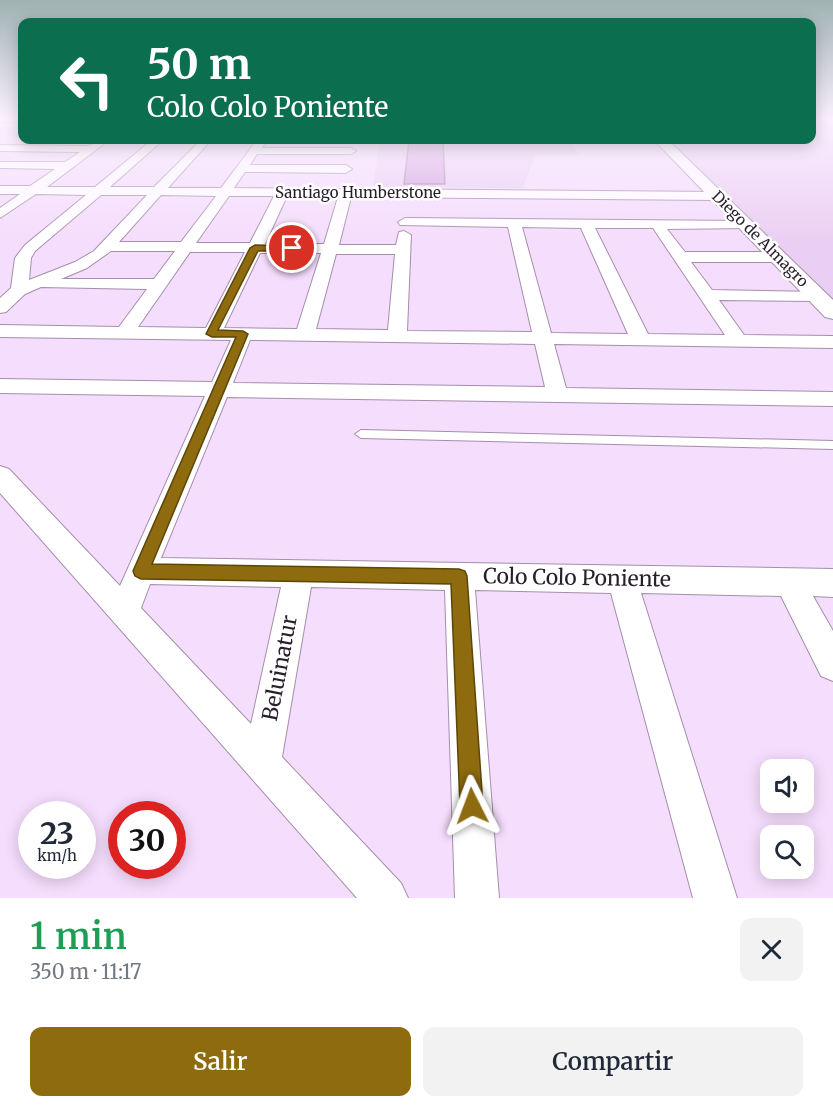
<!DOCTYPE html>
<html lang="es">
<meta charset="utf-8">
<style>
:root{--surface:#fff;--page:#f2f2f3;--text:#1f2937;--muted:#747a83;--accent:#8e6b0e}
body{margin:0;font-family:Merriweather,serif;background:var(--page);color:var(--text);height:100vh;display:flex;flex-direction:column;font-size:22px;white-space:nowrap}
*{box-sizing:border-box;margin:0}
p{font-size:20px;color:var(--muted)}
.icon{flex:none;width:33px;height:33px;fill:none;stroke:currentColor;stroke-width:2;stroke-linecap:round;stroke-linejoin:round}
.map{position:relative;height:898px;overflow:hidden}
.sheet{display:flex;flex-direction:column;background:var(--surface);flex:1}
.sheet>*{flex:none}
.top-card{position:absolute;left:18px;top:18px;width:798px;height:126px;border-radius:12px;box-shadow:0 3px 15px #0003;background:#0b6e4f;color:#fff;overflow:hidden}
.buttons{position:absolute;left:760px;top:759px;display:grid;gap:12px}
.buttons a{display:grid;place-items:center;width:54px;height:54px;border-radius:12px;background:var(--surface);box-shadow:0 3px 15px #0003;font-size:30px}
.speed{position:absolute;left:18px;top:801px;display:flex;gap:12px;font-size:30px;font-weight:700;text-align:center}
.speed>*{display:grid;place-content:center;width:78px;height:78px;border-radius:50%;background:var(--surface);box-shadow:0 3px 15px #0003;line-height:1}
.speed small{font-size:15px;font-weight:400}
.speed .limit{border:9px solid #d22;background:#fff;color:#111}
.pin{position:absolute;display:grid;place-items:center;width:51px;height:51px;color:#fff;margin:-26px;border:3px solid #fff;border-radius:50%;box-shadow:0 2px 6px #0007}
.me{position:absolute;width:66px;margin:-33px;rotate:357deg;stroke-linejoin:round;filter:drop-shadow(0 0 4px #0008)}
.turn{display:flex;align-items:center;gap:21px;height:126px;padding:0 30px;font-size:27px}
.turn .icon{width:78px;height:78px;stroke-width:2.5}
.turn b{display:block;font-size:42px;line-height:51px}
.round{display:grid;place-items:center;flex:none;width:63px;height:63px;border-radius:12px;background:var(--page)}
.overview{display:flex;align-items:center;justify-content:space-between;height:102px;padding:0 30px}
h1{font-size:36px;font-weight:600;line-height:45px;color:#1e9e55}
.button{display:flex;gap:12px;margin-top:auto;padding:12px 30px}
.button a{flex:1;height:69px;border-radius:12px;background:var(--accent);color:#fff;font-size:24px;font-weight:600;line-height:69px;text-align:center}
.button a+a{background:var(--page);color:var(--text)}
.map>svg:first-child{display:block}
.built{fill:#ebcef3}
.building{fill:#d2a0e2;stroke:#9d87a4;stroke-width:1.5}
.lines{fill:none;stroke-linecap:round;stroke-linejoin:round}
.service-casing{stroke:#a48eab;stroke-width:2}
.minor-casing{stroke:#a48eab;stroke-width:2}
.tertiary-casing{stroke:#a48eab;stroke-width:2}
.service{fill:#fff;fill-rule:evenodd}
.minor{fill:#fff;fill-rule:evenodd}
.tertiary{fill:#fff;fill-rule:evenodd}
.route{fill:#8e6b0e;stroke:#5c4609;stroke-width:1.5}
.labels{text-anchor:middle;stroke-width:5;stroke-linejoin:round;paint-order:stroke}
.far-street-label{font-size:15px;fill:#281f2a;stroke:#fff}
.near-street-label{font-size:21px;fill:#281f2a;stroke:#fff}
</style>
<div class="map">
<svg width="833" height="898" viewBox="0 0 833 898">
<rect width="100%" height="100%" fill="#f5ddfd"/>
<path class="built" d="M812 118H823L833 123V305L664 140H812Z
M380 140H569L579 155H535L523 188 373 187Z"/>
<path class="building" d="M409 140H443L445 184H404Z"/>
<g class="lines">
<defs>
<path id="service" d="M361 430 833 441V449L361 438 355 434Z"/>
<path id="minor" d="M0 118H22V122H0Z
M98 140H109L47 187H95L152 140H163L110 187H154L201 140H211L168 188H221L257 140H267L262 148H351L356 151 351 154H257L250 165H346L352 169 346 173 245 172 234 188 717 192 723 196 717 200 351 197 339 245H396L399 232 404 231 411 235 407 331 532 332 508 227 400 225 398 222 405 218 746 221 753 225 751 228 667 229 685 252H777L785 257 777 262H691L712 290 824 292 827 296 824 300 818 301 719 300 744 335 833 336V348L554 344 566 388 833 392V406L227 397 161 558 833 569V597L813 596 833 631V681L821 676 781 596 641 593 737 898H693L611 593 475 590 499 898H455L445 590 311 587 282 757 401 883 408 898H357L0 493V466L9 469 120 586 205 396 0 393V379L212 382 231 340 0 337V325L119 327 147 289 41 287 25 294 6 312 0 313V298L11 288 15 258 25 245 86 195 36 194 0 218V208L20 194H0V186H30L55 169 0 168V162H65L80 152 0 151V145L89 146ZM101 195H147L94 251 75 262 29 280 31 258 35 251ZM161 195 216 196 181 242H119ZM229 196H274L250 243H196ZM287 196 338 197 324 244H265ZM522 227 581 228 628 334 551 333ZM595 228H653L725 335 648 334ZM111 251H175L154 279H61L87 268ZM190 252H245L206 328 138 327ZM260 253H321L297 329 224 328ZM336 254H395L388 330 316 329ZM250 340 535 344 545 387 233 383ZM150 584 281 587 251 724 141 608Z"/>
<path id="tertiary" d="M654 140H668L833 300V319L825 317Z"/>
</defs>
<use href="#service" class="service-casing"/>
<use href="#minor" class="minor-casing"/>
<use href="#tertiary" class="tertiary-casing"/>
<use href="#service" class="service"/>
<use href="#minor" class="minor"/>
<use href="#tertiary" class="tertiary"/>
</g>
<linearGradient id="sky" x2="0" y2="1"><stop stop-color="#a0b2b2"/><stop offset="0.49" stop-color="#faf0fe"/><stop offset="1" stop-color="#faf0fe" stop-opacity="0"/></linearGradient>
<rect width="833" height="243" fill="url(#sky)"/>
<path class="route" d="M255 245 292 246 297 248 292 251H258L218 330 243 331 248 334 152 564 459 569 465 571 467 576 483 806 480 814 472 817 464 814 460 806 451 584 141 579 135 576 133 571 236 337H212L206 334 250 248Z"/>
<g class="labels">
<g class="far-street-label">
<text x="358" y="198">Santiago Humberstone</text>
<text transform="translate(760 239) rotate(45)" y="5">Diego de Almagro</text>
</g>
<g class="near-street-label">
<text transform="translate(577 578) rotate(1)" y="7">Colo Colo Poniente</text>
<text transform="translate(280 668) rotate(-79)" y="7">Beluinatur</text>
</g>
</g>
</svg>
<div class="buttons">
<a><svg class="icon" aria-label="sound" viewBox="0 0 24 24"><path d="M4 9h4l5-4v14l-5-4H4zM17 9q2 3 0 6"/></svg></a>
<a><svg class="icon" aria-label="search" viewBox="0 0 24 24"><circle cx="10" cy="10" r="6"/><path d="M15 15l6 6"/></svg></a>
</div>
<div class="speed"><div>23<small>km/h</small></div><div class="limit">30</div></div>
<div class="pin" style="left:292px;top:248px;background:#d93025"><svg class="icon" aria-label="arrive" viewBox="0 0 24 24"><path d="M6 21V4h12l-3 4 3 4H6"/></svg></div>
<svg class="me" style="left:472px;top:806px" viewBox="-20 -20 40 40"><path d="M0-17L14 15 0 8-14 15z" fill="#8e6b0e" stroke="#fff" stroke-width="4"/></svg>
<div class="top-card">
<div class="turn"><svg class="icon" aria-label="left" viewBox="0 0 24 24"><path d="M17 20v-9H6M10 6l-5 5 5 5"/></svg><div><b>50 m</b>Colo Colo Poniente</div></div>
</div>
</div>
<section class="sheet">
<div class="overview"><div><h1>1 min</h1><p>350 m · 11:17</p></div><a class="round"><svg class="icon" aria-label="close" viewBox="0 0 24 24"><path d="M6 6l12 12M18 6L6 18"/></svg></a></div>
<div class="button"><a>Salir</a><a>Compartir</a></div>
</section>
